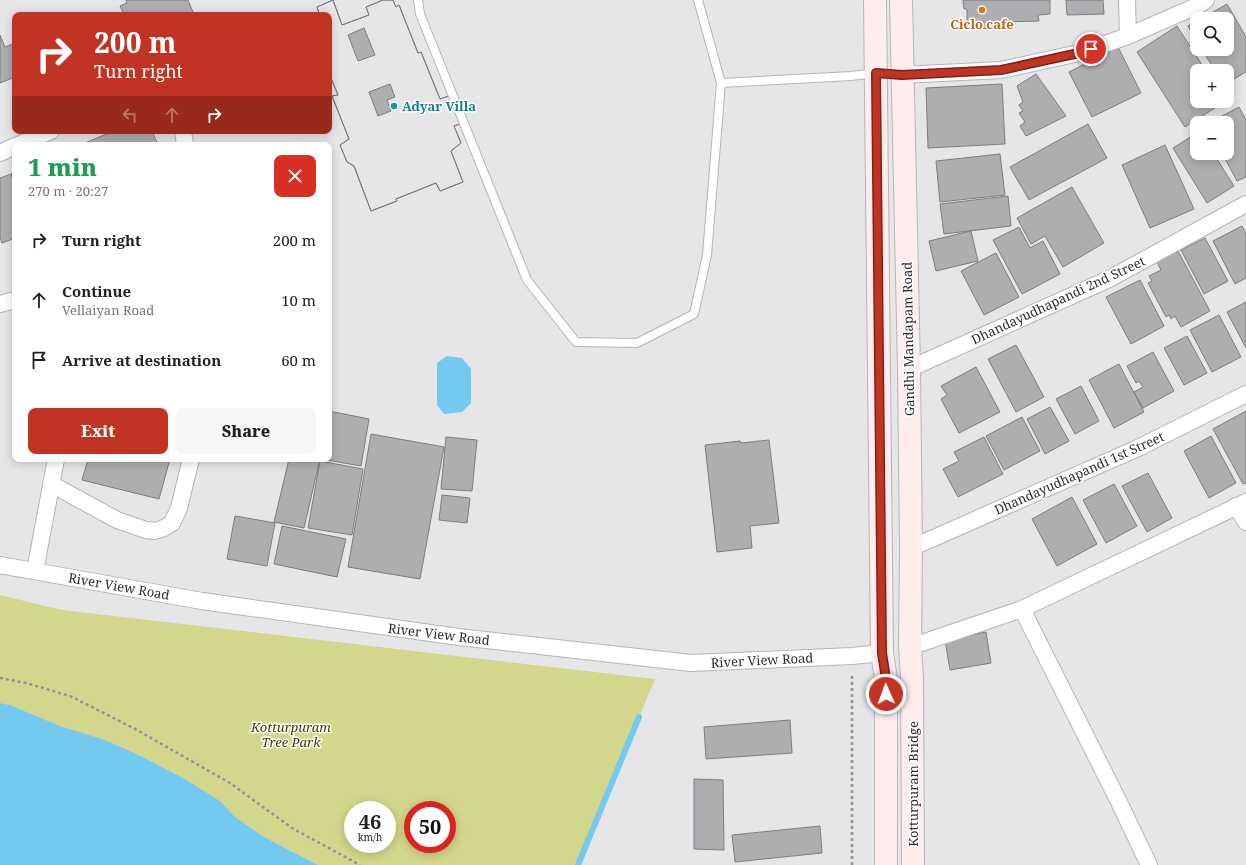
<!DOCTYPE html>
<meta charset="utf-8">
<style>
:root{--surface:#fff;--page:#f6f6f6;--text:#222;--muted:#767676;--accent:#c13424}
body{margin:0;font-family:"Noto Serif",serif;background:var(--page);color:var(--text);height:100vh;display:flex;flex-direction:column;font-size:15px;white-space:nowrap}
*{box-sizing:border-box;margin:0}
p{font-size:13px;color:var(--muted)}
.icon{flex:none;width:22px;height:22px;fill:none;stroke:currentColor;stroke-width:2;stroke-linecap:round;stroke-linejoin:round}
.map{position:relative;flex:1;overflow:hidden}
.side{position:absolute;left:12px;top:142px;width:320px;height:320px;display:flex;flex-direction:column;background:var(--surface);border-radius:8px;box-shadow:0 2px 10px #0003}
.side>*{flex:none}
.hud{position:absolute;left:12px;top:12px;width:320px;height:122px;border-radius:8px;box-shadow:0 2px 10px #0003;background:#c13424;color:#fff;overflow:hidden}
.fabs{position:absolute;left:1190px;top:12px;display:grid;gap:8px}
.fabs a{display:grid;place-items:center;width:44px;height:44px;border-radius:8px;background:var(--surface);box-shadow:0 2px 10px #0003;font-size:20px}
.speed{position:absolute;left:344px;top:801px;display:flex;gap:8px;font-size:20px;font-weight:700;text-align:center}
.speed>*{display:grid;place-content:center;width:52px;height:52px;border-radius:50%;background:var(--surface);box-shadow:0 2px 10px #0003;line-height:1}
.speed small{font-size:10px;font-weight:400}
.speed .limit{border:6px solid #d22;background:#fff;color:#111}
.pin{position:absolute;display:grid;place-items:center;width:34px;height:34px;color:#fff;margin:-17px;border:2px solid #fff;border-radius:50%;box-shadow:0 1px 4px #0007}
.me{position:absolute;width:44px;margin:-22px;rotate:358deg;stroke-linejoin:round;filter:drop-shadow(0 0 3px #0008)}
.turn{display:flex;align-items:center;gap:14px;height:84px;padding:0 16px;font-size:18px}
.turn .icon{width:52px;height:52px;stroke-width:2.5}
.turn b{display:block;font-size:28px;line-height:34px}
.lanes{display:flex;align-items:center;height:38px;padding:0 16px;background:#0003;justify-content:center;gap:20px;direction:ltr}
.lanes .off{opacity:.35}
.round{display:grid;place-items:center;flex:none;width:42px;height:42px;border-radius:8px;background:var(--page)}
.summary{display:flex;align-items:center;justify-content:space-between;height:68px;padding:0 16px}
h1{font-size:24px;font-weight:800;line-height:30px;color:#1e9e55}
.action{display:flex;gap:8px;margin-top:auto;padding:8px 16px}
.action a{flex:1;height:46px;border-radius:8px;background:var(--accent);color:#fff;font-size:16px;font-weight:800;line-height:46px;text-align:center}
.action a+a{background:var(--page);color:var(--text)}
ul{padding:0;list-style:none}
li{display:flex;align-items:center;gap:12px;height:60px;padding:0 16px}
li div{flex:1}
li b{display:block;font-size:15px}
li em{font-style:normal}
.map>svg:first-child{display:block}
.green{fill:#d2d78b;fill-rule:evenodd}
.water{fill:#74c9ef}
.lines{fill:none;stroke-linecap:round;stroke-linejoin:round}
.stream{stroke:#74c9ef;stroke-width:6}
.building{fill:#aeadb0;stroke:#7d7b7e;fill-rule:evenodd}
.service-casing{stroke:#b5b5b8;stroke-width:10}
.minor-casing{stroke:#b5b5b8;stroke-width:18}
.secondary-casing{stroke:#b5b5b8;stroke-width:24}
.path{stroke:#919194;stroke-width:2.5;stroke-dasharray:3 3;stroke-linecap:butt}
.service{stroke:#fff;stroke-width:8}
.minor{stroke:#fff;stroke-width:16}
.secondary{stroke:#ffeced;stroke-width:22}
.route-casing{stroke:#7d2217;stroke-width:10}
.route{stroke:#c13424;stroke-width:7}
.food-dot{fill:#e8710a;stroke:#fff;stroke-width:1.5}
.culture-dot{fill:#0f9aa8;stroke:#fff;stroke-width:1.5}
.labels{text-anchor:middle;stroke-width:3;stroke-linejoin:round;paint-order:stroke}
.food-label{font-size:13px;font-weight:bold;fill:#c56008;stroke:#fff}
.culture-label{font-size:13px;font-weight:bold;fill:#0d838f;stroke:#fff;text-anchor:start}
.street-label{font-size:13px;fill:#2d2d2e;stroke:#fff}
.park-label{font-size:13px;font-style:italic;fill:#3c3e01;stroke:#fff}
</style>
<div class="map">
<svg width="1246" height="865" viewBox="0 0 1246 865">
<rect width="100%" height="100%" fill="#e6e6e9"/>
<path class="green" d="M0 595 62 610 655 679 578 865H318L264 837 234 816 220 801 185 779 139 755 60 726 10 705 0 703ZM353 810H387V844H353ZM413 810H447V844H413Z"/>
<path class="water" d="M447 356 462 358 471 369V403L462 412 444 414 437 405V363Z
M0 703 10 705 60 726 105 740 139 755 185 779 220 801 234 816 264 837 318 865H0Z"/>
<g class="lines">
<path class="stream" d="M578 865 639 717"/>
</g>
<path class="building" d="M126 0H188L193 12 185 15H124L120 6 127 3Z
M333 0 342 25 369 15 366 7 383 0H393L396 7 399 5 418 53 421 52 440 99 449 96 460 124 454 126 461 143 451 151 463 182 440 191 436 183 396 199 397 201 371 211 354 166 347 162 340 145 349 139 332 96 338 95 329 73V15H315L319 13 317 7ZM364 28 375 55 358 61 348 35ZM390 84 395 97 387 100 391 111 378 116 369 92Z
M333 0 342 25 369 15 366 7 383 0H393L396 7 399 5 418 53 421 52 440 99 449 96 460 124 454 126 461 143 451 151 463 182 440 191 436 183 396 199 397 201 371 211 354 166 347 162 340 145 349 139 332 96 338 95 329 73V15H315L319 13 317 7Z
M963 0H1050V14L1038 15 1039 21 1000 22V28L967 29V9H964Z
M1066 0H1103L1104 14 1067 15Z
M1227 4 1246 37V72L1227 83V71H1215L1202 49H1227V19H1201Z
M1197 21V41L1188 26Z
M1177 26 1206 71H1197V101H1226L1185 127 1137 52Z
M0 35 5 47 15 43V77L0 83Z
M1118 47 1141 93 1092 117 1069 72Z
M1036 74 1066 116 1026 136 1020 126 1025 122 1019 113 1023 111 1019 105 1023 102 1017 86Z
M1002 84 1005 144 928 148 926 88Z
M1239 107 1246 120V177L1237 181 1222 153H1227V123H1209Z
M1088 124 1107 158 1029 200 1010 167Z
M114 131H152L158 145H80Z
M1197 133V153H1213L1234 186 1207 203 1173 148Z
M1165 145 1194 209 1150 228 1122 165Z
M1000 154 1005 195 940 202 936 161Z
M15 172V185L11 174Z
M11 174 15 185V238L2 243 0 238V178Z
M1072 187 1104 243 1063 267 1045 236 1031 244 1017 218Z
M1008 196 1011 226 944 234 940 204Z
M1242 226 1246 234V278L1235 284 1213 241Z
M1019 227 1030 248 1043 241 1060 274 1022 294 993 240Z
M971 231 978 261 936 271 929 241Z
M1205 238 1228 281 1204 294 1181 250Z
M1178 251 1210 311 1181 327 1175 316 1171 319 1169 315 1166 317 1148 283 1152 281 1149 276 1161 270 1157 262Z
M996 253 1019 297 984 315 961 271Z
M1140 280 1164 326 1131 344 1106 297Z
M1246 302V348L1227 312Z
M1219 315 1241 357 1212 372 1190 330Z
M1187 336 1207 373 1184 385 1164 348Z
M1016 345 1044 397 1016 412 988 359Z
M1153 352 1174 391 1143 408 1134 392 1143 387 1139 381 1136 383 1127 366Z
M1119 364 1144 412 1114 428 1089 380Z
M976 367 1000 412 959 433 941 399 947 395 941 386Z
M1081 386 1099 421 1075 434 1056 399Z
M1050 407 1069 441 1045 454 1027 419Z
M329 411 369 419 361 466 321 459H329Z
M1246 411V483L1243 484 1213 429Z
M1022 417 1040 451 1004 470 986 436Z
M371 434 444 447 420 579 348 567Z
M1211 436 1236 483 1209 498 1184 451Z
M446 437 477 440 472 491 441 489Z
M984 437 1003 474 958 497 943 469 959 461 954 452Z
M769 440 779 523 750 526 752 548 717 552 705 445 740 441 741 443Z
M88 459H170L159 499 82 480Z
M289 459H320L304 528 274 522Z
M320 461 363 469 352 535 308 528Z
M1148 473 1172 518 1147 532 1122 486Z
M1114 484 1137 526 1106 543 1083 500Z
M442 495 470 498 467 523 439 520Z
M1072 497 1097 544 1057 566 1032 519Z
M235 516 275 523 267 566 227 559Z
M282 526 346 539 337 577 274 564Z
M986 632 991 663 950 670 945 640Z
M790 720 792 753 706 759 704 727Z
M694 779 723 780 724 850 694 849Z
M820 826 822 853 735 862 732 835Z"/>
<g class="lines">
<defs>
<path id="service" d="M418 0 420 14 527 280 576 342 637 343 694 314 707 255 721 83 698 0
M721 83 851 76 876 73 902 75"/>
<path id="minor" d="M1127 0 1128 36
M902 75 1001 70 1079 53 1128 36 1199 5 1206 0
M183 131 185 145
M18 145 51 131
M0 153 15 146
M0 304 15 300
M909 369 1109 279 1246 204
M51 484 117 520 146 530 155 531 164 528 172 523 179 508 191 459
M1236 506 1246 522
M911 548 1138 448 1246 394
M0 565 202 601 459 637 691 663 852 656 882 653
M35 571 56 459
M1022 609 1119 802 1149 865
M910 647 1022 609 1246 502"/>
<path id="secondary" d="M875 0 882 653 886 679V865
M901 0 909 369 911 548 910 647 912 678 913 865"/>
</defs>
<use href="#service" class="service-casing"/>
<use href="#minor" class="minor-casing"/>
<use href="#secondary" class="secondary-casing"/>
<path class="path" d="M0 678 26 683 70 696 137 730 230 783 292 828 360 865
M852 865V674"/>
<use href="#service" class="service"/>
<use href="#minor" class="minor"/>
<use href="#secondary" class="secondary"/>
</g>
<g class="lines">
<defs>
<path id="route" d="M886 694V679L882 653 876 73 902 75 1001 70 1079 53 1091 49"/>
</defs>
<use href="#route" class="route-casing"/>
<use href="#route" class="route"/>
</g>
<circle class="food-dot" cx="982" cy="10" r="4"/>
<circle class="culture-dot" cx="394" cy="106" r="4"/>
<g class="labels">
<g class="food-label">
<text x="982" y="29">Ciclo cafe</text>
</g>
<g class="culture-label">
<text x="402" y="111">Adyar Villa</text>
</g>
<g class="street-label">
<text transform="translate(1058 300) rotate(-25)" y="5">Dhandayudhapandi 2nd Street</text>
<text transform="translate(908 339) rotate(-91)" y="5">Gandhi Mandapam Road</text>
<text transform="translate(1079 473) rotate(-24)" y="5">Dhandayudhapandi 1st Street</text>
<text transform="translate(119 586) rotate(10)" y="5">River View Road</text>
<text transform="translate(439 634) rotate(7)" y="5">River View Road</text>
<text transform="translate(762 660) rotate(-3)" y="5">River View Road</text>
<text transform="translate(913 784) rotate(-90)" y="5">Kotturpuram Bridge</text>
</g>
<g class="park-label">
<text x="291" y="732">Kotturpuram<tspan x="291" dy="15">Tree Park</tspan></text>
</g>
</g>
</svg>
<div class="fabs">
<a><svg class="icon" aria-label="search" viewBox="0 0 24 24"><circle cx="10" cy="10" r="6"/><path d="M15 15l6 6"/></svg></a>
<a>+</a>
<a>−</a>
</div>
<div class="speed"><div>46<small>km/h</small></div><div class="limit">50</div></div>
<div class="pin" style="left:1091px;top:49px;background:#d93025"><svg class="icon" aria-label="arrive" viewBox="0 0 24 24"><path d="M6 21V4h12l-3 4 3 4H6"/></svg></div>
<svg class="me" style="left:886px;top:694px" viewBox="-20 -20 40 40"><circle r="17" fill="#c13424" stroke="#fff" stroke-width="3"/><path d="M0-11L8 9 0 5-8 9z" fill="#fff"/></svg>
<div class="hud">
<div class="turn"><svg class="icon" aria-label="right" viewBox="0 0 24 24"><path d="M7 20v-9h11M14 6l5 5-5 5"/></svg><div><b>200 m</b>Turn right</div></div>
<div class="lanes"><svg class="icon off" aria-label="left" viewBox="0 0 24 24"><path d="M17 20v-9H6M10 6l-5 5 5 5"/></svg><svg class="icon off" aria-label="ahead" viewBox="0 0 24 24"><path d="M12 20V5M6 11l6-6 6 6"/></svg><svg class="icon" aria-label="right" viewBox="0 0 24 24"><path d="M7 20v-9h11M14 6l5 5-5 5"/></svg></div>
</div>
<section class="side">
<div class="summary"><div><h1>1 min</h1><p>270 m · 20:27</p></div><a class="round" style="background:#d93025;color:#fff"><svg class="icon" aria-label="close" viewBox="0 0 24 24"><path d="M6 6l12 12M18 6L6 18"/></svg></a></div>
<ul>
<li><svg class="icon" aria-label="right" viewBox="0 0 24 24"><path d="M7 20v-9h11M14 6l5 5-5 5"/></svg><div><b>Turn right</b></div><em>200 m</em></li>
<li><svg class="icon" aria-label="ahead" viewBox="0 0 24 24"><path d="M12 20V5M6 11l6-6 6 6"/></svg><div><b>Continue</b><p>Vellaiyan Road</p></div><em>10 m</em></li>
<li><svg class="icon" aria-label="arrive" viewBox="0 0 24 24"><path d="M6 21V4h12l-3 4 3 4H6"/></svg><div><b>Arrive at destination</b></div><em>60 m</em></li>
</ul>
<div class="action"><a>Exit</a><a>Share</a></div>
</section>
</div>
